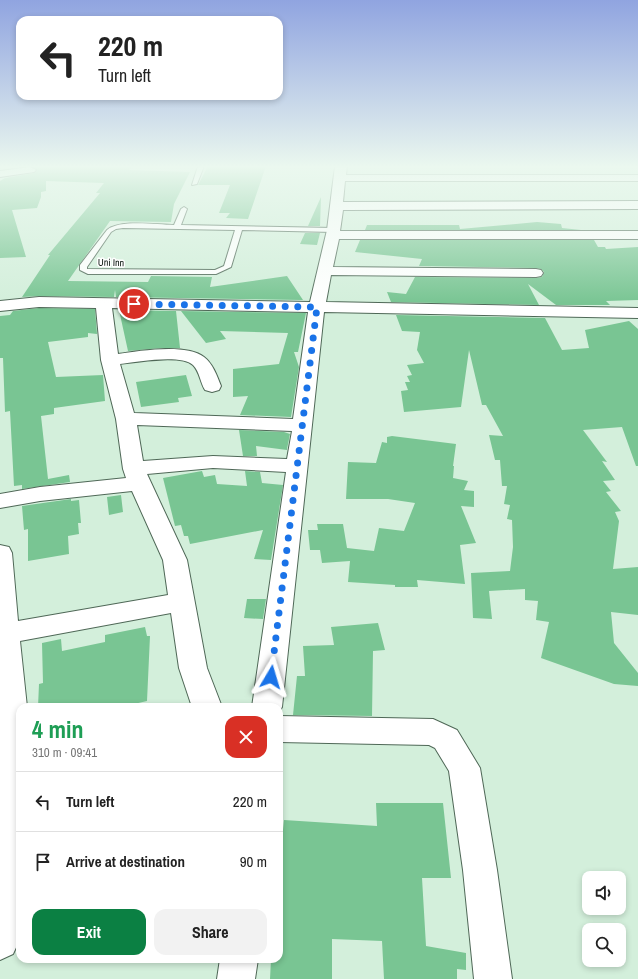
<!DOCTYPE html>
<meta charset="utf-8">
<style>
:root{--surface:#fff;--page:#f2f2f2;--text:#222;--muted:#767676;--line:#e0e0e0;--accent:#0b8043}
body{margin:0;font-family:"Archivo Narrow",sans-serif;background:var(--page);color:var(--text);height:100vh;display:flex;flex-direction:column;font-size:15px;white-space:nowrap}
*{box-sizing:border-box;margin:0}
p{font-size:13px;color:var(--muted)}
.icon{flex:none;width:22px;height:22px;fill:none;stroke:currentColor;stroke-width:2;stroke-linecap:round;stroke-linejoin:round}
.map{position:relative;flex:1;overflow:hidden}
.drawer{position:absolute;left:16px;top:703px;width:267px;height:260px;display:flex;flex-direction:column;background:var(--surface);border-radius:12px;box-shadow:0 2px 6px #0003}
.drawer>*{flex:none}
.banner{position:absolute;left:16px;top:16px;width:267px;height:84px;border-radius:12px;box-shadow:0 2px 6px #0003;background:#fff;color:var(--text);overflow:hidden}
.controls{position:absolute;left:582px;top:871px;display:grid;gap:8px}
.controls a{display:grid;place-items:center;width:44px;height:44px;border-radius:8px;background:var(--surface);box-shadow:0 2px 6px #0003;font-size:20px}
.pin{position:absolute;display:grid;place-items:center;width:34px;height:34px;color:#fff;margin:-17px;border:2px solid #fff;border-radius:50%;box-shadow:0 1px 4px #0007}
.me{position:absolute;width:44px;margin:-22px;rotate:7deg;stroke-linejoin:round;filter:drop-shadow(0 0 3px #0008)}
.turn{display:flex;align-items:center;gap:14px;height:84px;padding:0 16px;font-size:18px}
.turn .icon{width:52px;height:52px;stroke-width:2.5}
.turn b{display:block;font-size:28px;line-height:34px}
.round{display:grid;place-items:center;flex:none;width:42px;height:42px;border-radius:12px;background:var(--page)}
.summary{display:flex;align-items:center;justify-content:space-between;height:68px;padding:0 16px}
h1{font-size:24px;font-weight:800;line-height:30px;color:#1e9e55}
.cta{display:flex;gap:8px;margin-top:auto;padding:8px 16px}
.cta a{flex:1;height:46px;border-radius:12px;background:var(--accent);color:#fff;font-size:16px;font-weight:800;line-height:46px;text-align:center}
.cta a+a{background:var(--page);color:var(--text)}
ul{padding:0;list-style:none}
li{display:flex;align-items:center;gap:12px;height:60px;padding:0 16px;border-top:1px solid var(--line)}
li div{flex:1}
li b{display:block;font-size:15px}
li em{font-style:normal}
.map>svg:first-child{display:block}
.building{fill:#79c593}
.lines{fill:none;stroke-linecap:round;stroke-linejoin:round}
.service-casing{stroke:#4f6857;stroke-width:2}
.minor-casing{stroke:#4f6857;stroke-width:2}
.service{fill:#fff;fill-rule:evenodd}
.minor{fill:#fff;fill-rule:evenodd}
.route{stroke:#1a73e8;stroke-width:7;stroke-dasharray:0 12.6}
.labels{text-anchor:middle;stroke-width:3;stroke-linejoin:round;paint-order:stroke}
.far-street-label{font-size:10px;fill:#07110b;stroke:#fff}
</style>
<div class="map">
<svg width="638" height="979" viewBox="0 0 638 979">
<rect width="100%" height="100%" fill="#d3efdb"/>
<path class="building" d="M32 166H132L129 170 190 172 174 204 171 222 110 221 68 281 148 282 151 276 212 277 210 287 287 276 303 300 116 297 115 290 114 297 39 296 22 297 50 255H48L100 193H96L104 183 46 181V191L41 192V197L37 208 12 210 26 257 0 258V181L5 178 34 173 37 170Z
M208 166H266L248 219 226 218 230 213H219L230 185H198Z
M321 197 320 226H308Z
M537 222 561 224 562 228 581 230H365L367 225H459L460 229Z
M305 233H320L317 245 300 244Z
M360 240H594L598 247H605L606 249 638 247V300L606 301 610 305H556L528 284 539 305 391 302 387 292 406 294 415 277 536 278 542 277 544 272 541 269 536 268 419 266 422 259 355 252Z
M39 308 95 309 97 334 88 333V337L48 342 56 377 103 375 105 401 54 408V414L41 416 48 479 69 475 70 482 22 489V485L14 486 10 411 5 412 3 358H0V316L10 315 13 311Z
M119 310 176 311 180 348H162L128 351Z
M181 311 306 313 298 352H294L299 367 291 417 240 415 248 396 233 397V369L279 364 288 333 220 331 226 339 206 343Z
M396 315 545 318 562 350 589 348 585 330 629 321 638 329V466H636L622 427 583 430 607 462 602 461 615 480 603 481 611 491 606 492 621 511 615 512 619 521 613 569 638 567V615L611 612 614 643 638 673V686L614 684 541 658 549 622 536 620 538 601 525 600V589L489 591 492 619 473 618 471 573 510 571 513 547 512 520 507 519 510 505 504 504 507 486H502L500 460H495L489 435 503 436 486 405H482L469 350 461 407 404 412 401 391 408 390 405 382H410L407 376 412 375 407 365 424 363 417 350 420 332 402 331Z
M186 375 192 396 178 398 179 402 141 407 136 382Z
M239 430 284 432 290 434 287 449V450L256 446 257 456H243Z
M392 436 456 444 453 466H454L453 478 468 481 464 490 474 491V507L461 506 476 543 460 545 465 584 417 580 418 587H395V585L348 582 350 561 322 563 320 550H310L308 530H318L317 524H343L347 548 374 551 379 528 404 531 415 503 388 499H346L348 462 376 463 382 442 387 443V437Z
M202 471 204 477 215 475 217 484 247 486 245 471 260 472 262 483 283 485 271 560 254 559 263 530 190 544 188 536H184L181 525 175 526 163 478Z
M121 495 123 512 109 515 107 497Z
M71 499V501L79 500 81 523H78L79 534 68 536 69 554 28 561V529L24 530 22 506Z
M247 599H266L263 619 244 618Z
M378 623 385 650 373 651 372 716 293 715 297 676H305L303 646 334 645 331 627Z
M145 627 147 636H150L147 701 121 707H38L39 684 43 683 42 643 61 639 62 651 105 642V635Z
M376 803H443L451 878H422L426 946 466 953V970L457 969V979H384L382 941 332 939V979H270L271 959H279V868L284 820 377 826Z"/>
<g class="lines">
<defs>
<path id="service" d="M198 166H204L197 184 192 185Z
M184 207 187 209 181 225 334 228 337 230 334 232 242 230 231 267 216 274H88L80 270V265L107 230C120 219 157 225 174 225L181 209ZM123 228 235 230 224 266 215 270 87 269V267L111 232 116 229Z"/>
<path id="minor" d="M335 166H347L346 175H638V181H345L343 202 638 201V209L343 210 340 231H638V239H339L333 267 536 269 541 270 543 273 541 276 536 277 331 275 326 302 638 308V318L324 312 282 707 279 712V707H252L286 472 213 468 147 474 187 560 207 668 222 707H192L179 668 171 613 20 641 27 707H20V931L19 941 13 954 0 960V545L9 547 12 553 18 621 168 595 163 560 132 491 40 501 0 508V494L40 487 126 478 123 469 116 419 101 360 96 308 39 307 0 311V301L39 297 310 302 327 230ZM112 308 308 312 293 419 134 413 120 364C136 362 181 354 193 365 200 372 200 382 205 390L212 392 219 390 221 386C217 376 213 364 204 357 186 343 139 351 118 354ZM137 425 292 431 287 459 213 456 143 461Z
M30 167 36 170 34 172 0 177V171Z
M279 716 433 719 457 730 480 768 497 870 512 979H474L463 870 449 771 435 748 429 745 279 742Z
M220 959H258L255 979H217Z"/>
</defs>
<use href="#service" class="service-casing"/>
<use href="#minor" class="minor-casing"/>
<use href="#service" class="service"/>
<use href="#minor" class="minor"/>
</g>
<linearGradient id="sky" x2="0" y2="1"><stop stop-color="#90a4e0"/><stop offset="0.55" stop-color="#ebf8ef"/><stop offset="1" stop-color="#ebf8ef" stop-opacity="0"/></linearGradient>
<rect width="638" height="303" fill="url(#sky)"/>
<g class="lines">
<path class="route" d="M134 304 317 307 271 677"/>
</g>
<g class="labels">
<g class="far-street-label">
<text transform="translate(111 262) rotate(1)" y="4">Uni Inn</text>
</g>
</g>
</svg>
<div class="controls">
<a><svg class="icon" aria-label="sound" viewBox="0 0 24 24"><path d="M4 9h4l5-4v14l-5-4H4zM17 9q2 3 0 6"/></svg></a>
<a><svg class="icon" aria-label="search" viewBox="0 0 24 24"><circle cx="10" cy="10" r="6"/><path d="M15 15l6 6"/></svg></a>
</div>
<div class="pin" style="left:134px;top:304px;background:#d93025"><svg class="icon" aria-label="arrive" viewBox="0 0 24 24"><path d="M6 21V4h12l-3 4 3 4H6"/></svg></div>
<svg class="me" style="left:271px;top:677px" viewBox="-20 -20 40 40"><path d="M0-17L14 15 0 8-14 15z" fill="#1a73e8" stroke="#fff" stroke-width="4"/></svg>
<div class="banner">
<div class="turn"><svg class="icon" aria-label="left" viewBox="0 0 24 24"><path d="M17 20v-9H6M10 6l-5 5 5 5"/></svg><div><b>220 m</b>Turn left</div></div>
</div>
<section class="drawer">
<div class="summary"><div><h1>4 min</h1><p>310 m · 09:41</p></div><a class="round" style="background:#d93025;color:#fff"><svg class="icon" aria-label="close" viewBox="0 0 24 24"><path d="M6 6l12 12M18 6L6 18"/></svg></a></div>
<ul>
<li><svg class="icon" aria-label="left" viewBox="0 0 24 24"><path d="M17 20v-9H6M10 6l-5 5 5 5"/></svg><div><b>Turn left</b></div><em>220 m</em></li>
<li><svg class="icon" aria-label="arrive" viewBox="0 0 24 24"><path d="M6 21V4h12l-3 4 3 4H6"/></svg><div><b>Arrive at destination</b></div><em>90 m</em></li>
</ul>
<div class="cta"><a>Exit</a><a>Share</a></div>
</section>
</div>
